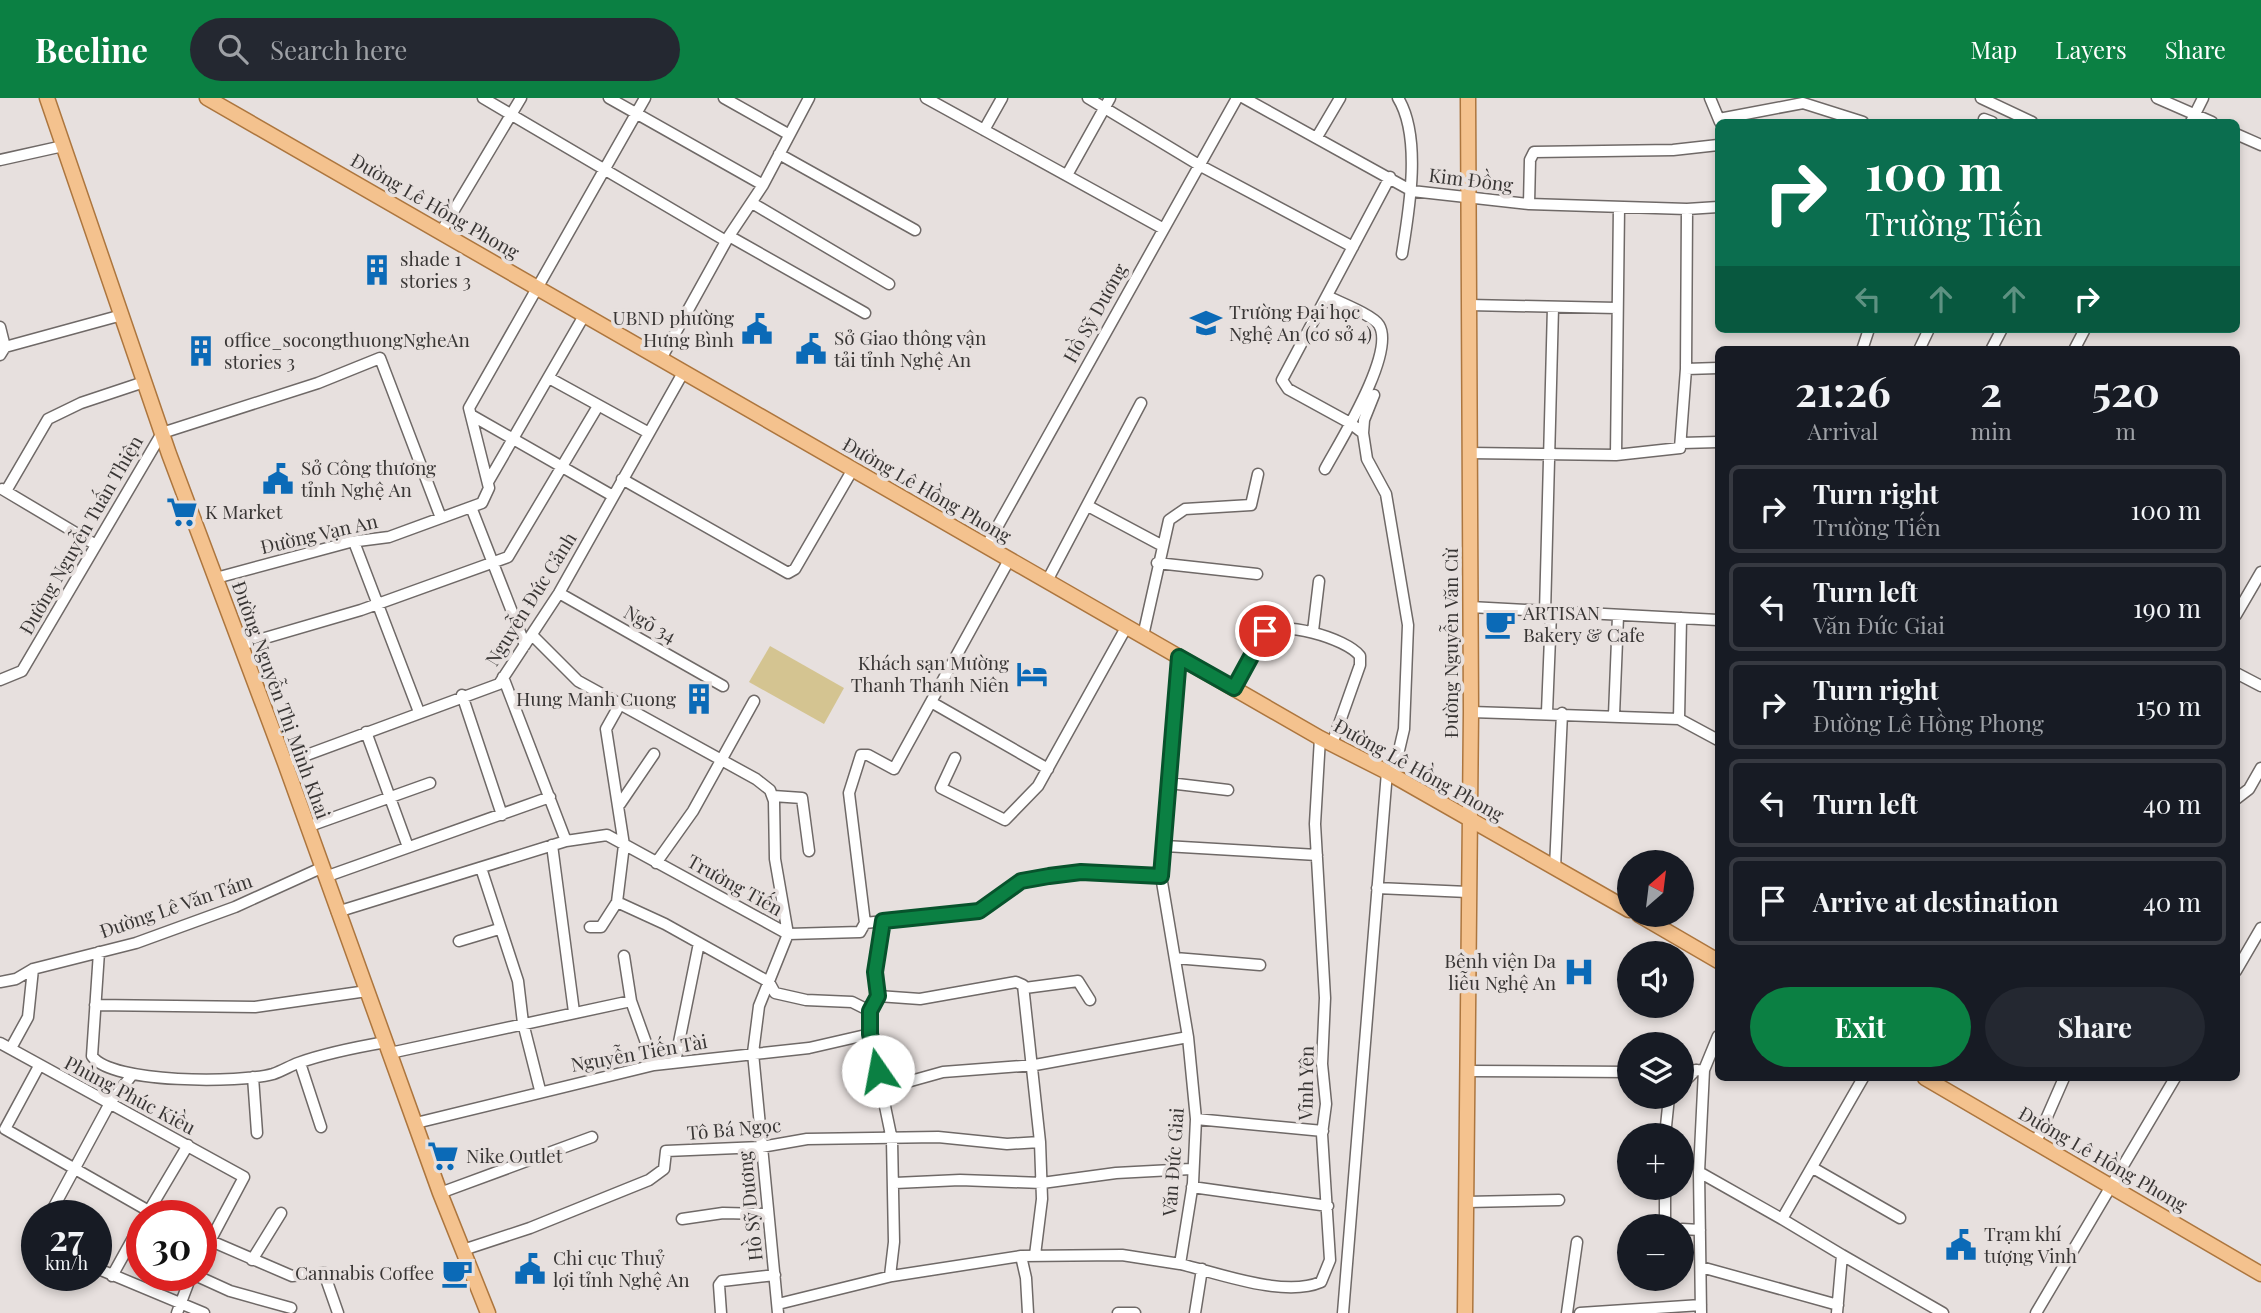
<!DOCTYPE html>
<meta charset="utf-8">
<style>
:root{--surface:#171b24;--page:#242831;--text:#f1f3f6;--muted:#9ea1a6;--line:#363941;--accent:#0b8043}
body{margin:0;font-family:"Playfair Display",serif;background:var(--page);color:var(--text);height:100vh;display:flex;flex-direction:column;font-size:26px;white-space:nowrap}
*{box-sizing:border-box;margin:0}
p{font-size:23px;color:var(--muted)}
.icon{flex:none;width:38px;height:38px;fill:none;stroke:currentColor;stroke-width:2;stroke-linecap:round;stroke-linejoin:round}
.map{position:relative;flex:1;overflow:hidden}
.drawer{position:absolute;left:1715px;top:248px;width:525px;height:735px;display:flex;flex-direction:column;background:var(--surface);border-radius:10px;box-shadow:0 4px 10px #0003}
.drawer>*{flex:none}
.top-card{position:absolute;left:1715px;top:21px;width:525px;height:214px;border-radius:10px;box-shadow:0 4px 10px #0003;background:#0b6e4f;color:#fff;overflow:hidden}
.needle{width:46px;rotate:28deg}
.fabs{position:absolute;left:1617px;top:752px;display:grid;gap:14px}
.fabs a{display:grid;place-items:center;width:77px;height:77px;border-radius:50%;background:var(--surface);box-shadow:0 4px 10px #0003;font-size:35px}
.speed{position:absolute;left:21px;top:1102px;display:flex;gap:14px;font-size:35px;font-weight:700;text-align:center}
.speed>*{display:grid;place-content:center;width:91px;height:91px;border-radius:50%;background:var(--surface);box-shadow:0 4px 10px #0003;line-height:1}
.speed small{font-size:18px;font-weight:400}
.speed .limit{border:10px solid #d22;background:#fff;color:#111}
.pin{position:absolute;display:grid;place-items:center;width:60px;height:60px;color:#fff;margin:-30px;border:4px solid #fff;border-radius:50%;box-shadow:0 2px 7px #0007}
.me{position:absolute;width:77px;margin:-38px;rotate:348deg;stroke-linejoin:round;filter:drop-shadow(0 0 5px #0008)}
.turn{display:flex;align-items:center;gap:24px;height:147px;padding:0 35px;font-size:32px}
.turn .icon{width:91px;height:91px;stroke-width:2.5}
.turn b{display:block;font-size:49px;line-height:60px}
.lanes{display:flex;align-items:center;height:66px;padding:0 35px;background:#0003;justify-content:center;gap:35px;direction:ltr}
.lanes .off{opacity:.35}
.eta{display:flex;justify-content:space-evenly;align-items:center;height:119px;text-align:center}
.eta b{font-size:42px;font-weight:700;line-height:49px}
.action{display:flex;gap:14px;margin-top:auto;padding:14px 35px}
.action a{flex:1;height:80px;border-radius:42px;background:var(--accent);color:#fff;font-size:28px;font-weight:700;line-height:80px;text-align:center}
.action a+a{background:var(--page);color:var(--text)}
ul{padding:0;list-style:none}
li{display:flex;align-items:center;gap:21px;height:88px;margin:0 14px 10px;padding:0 21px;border:4px solid var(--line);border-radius:10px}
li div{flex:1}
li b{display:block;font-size:26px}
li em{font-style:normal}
header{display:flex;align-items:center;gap:42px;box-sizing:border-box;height:98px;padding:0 35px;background:var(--accent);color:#fff}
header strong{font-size:33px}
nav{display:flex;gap:38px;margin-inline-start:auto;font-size:24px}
.search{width:490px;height:63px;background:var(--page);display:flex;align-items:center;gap:18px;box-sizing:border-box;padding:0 24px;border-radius:38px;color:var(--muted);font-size:26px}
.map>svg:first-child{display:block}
.pitch{fill:#d4c491}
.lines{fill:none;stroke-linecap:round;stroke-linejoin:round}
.minor-casing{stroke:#6f6967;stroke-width:13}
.major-casing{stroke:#ad763e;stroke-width:17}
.minor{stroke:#fff;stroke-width:10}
.major{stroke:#f4c28e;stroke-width:14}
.route-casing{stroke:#07532c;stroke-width:18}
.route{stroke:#0b8043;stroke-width:12}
.labels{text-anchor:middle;stroke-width:7;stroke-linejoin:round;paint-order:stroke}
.street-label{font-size:19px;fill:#393635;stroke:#e7e0de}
.poi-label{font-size:19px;fill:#393635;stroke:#e7e0de;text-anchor:start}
</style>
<header>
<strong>Beeline</strong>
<div class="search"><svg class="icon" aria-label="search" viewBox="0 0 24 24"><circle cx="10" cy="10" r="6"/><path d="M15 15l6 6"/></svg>Search here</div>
<nav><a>Map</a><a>Layers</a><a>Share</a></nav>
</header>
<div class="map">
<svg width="2261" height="1215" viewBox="0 0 2261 1215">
<rect width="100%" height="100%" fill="#e7e0de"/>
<path class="pitch" d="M770 548 844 590 824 626 749 584Z"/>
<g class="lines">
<defs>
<path id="minor" d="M483 0 726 143
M609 0 763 87
M724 0 788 36
M926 0 1162 130
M1088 0 1199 67 1353 149
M1244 0 1412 93 1529 106 1687 111 1718 109
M1398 0C1422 39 1409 113 1402 156
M1710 0 1720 24
M1981 0 2032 24
M2157 0 2212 24
M1719 21 1803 5 1863 24
M1984 21 1992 24
M2191 24 2203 0
M984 32 1002 0
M2236 36 2261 47
M1317 39 1340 0
M779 56 915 132
M0 62 63 48
M1067 77 1110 0
M1390 79 1282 282 1288 291 1350 325 1363 335 1367 361 1386 396 1408 527 1404 631 1393 678
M752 105 889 186
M1529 106 1530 62 1534 54 1673 52 1718 47
M441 134 521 0
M729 138 865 215
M1469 207 1617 210
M0 229 5 249
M1862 252 1869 231
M1919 252 1929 231
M1991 252 2002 231
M2074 252 2085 231
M0 257 5 249 122 217
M662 259 729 138 763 87 809 0
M1686 271 1718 270
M549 280 649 335
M471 317 613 398
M1363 335 1364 322 1374 297
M1682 345 1718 344
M1469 355 1616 357 1680 350 1686 271 1687 111
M1616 357 1619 109
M1325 371C1339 345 1396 255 1379 227 1373 217 1339 204 1327 198
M622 381 788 475 795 471 853 371
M488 384 585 216
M2 391 96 447
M6 393 48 321 81 305 144 284
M1088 408 1161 447
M471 409 525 547
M354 444 419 614
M986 449 1237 0
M1157 465 1257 476
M216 480 350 444 389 439 482 405 489 390 469 310 645 0
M1047 483 1141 305
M559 495 723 588
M1470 509 1718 522
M1545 515 1553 209
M2236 517 2261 474
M1313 533 1319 483
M532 537 578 583 756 681 770 692 774 703 775 761 788 836
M1143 538 1169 422 1185 411 1251 407 1258 376
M241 547 361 512 508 459 598 308
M2236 575 2261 588
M503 579 566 743
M0 582 22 573 162 335 318 285 380 260 441 420
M1234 590 1262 536C1280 521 1346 540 1360 558V567L1332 646
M462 597 502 717
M931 604 1048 671
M1471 614 1679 621 1718 642
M1547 614 1551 515
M1614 617 1618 518
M1679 621 1681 520
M366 634 408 749
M955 660 941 690 1005 722 1038 688 1127 528
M285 665 499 586 559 495 684 273
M1169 685 1228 692
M773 698 802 700 809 753
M2236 701 2249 691 2261 670
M620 706 654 656
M307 729 430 685
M552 747 574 914
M1165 748 1317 757
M656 765 693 713 754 603
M481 770 518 883 523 925 540 992
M1555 770 1562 615
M325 779 550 699
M1377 790 1468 794
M617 804 665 826 769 884 775 895 806 902 852 904 870 913
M337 814 566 743 607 737 788 836 860 834 865 825 979 813 1021 783 1049 778 1081 774 1161 778
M883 823 875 874 878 898 870 913V936L892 1042 894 1144 890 1178
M865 825 849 695 861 657H868L894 671 1009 462
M590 829H601L617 804 624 747 606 631 620 606
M459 843 499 831
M99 854 92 958C111 986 241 985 273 976 282 973 290 968 298 965 326 955 357 949 386 944
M624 858 631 903
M1175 860 1260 867
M2236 873 2261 830
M0 884 16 881 33 871 136 845 235 809 321 770
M1025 890 1078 883 1090 902
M878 898 920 901 1016 884 1023 887 1040 1044 1042 1101 1035 1157
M95 907 255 909 367 893
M0 945 244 1079 201 1160
M11 950 28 919 33 871
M390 955 631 903 654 967
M675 964 699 845
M300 965 321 1029
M39 968 5 1031 147 1112 150 1111 188 1047
M1467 973 1629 974
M1682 973 1704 972
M253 979 257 1035
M1682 986 1696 972
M882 991 943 974 1035 967 1188 939
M1196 1021 1323 1033
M416 1025 654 967 809 950 870 936
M1665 1038 1669 999
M2036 1044 2064 980
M1813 1070 1900 1120
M1699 1074 1782 1121
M895 1085 960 1082 1042 1085 1116 1075 1191 1071
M1192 1089 1328 1108
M440 1095 592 1039
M1466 1104 1559 1102
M49 1118 110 1005 132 977
M682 1121 723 1115 768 1116
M1665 1129V1090
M1682 1131 1700 1132
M211 1143 292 1178 324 1175 338 1215
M463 1152 530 1130 649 1082 664 1071 666 1053 761 1049 807 1041 938 1039 1007 1046 1040 1044
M1842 1157 1943 1215
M1021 1158 1026 1180 1028 1215
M252 1162 281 1115
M1180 1166C1218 1175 1284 1200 1321 1184L1330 1162 1322 1036 1326 1006 1322 966 1325 900 1315 726 1320 640
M1701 1169 1838 1207
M96 1170 204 1215
M112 1178 142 1124
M197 1178 230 1193 291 1210
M778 1206 892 1178 1021 1158 1122 1157 1180 1166 1193 1085 1196 1021 1188 939 1161 778 1179 559
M177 1215 191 1178
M721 1215 719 1187 722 1183 775 1177
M778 1215 753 955 759 908 788 836
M1118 1215H1135
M1195 1215 1202 1171
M1343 1215 1387 674
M1567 1215 1577 1144
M1580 1215 1701 1207
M1701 1215 1699 1074 1704 972 1718 938
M1837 1215 1842 1157 1782 1121 1863 980
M2036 1215 2175 980"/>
<path id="major" d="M47 0 169 356 285 665 440 1095 488 1215
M207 0 1320 640 1387 674 1629 812
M1639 817 1718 863
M1925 980 2261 1176
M1465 1215 1471 614 1468 0"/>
</defs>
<use href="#minor" class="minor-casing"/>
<use href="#major" class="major-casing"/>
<use href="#minor" class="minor"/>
<use href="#major" class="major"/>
</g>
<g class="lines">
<defs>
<path id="route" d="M878 973 870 936V913L878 898 875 874 883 823 979 813 1021 783 1049 778 1081 774 1161 778 1179 559 1234 590 1265 533"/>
</defs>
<use href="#route" class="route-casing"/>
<use href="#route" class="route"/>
</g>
<defs>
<symbol id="building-bare" viewBox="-9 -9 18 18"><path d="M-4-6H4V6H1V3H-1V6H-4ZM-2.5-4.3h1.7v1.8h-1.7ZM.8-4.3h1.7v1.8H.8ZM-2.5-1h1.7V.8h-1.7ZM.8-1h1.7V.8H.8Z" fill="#0b6ab7" stroke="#e7e0de" stroke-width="2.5" paint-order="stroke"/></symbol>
<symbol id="university-bare" viewBox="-9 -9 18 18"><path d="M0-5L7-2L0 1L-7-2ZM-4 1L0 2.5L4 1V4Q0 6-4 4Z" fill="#0b6ab7" stroke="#e7e0de" stroke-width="2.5" paint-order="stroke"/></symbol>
<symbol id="civic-bare" viewBox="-9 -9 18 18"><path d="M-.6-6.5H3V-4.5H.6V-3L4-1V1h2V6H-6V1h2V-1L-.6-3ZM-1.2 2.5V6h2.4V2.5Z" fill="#0b6ab7" stroke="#e7e0de" stroke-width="2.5" paint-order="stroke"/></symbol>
<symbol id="supermarket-bare" viewBox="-9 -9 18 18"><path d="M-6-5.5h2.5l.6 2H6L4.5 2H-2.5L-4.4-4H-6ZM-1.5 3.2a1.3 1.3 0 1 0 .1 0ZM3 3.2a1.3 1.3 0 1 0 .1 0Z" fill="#0b6ab7" stroke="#e7e0de" stroke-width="2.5" paint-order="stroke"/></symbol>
<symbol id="cafe-bare" viewBox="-9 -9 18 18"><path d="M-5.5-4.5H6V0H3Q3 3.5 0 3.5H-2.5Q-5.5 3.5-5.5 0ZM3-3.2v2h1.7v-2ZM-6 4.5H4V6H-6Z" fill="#0b6ab7" stroke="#e7e0de" stroke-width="2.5" paint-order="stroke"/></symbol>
<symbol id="hotel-bare" viewBox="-9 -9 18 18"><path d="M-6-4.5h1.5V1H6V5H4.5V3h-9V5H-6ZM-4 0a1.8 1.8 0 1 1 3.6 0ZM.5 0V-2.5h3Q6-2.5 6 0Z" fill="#0b6ab7" stroke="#e7e0de" stroke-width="2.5" paint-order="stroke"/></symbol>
<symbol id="hospital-bare" viewBox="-9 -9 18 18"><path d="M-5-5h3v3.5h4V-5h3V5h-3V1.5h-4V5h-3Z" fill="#0b6ab7" stroke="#e7e0de" stroke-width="2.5" paint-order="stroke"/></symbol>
</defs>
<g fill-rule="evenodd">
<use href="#building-bare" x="355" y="150" width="44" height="44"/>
<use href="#university-bare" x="1184" y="203" width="44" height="44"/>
<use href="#civic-bare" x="735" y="209" width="44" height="44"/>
<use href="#civic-bare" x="789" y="229" width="44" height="44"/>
<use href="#building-bare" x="179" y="231" width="44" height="44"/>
<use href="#civic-bare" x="256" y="359" width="44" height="44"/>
<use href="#supermarket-bare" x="160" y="392" width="44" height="44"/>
<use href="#cafe-bare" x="1478" y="504" width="44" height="44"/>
<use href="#hotel-bare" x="1010" y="554" width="44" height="44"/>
<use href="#building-bare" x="677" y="579" width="44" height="44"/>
<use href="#hospital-bare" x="1557" y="852" width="44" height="44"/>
<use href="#supermarket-bare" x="421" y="1036" width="44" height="44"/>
<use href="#civic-bare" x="1939" y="1125" width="44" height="44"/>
<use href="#civic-bare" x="508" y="1149" width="44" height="44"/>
<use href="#cafe-bare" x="435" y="1153" width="44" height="44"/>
</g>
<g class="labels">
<g class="street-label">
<text transform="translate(1471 82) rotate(7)" y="7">Kim Đồng</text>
<text transform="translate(435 108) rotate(30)" y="7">Đường Lê Hồng Phong</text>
<text transform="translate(1095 215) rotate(-61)" y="7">Hồ Sỹ Dương</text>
<text transform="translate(927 392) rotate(30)" y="7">Đường Lê Hồng Phong</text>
<text transform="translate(319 436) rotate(-13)" y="7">Đường Vạn An</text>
<text transform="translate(81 437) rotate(-60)" y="7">Đường Nguyễn Tuấn Thiện</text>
<text transform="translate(531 501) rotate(-58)" y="7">Nguyễn Đức Cảnh</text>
<text transform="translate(650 526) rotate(29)" y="7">Ngõ 34</text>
<text transform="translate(1451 545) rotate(-90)" y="7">Đường Nguyễn Văn Cừ</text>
<text transform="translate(281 602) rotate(70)" y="7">Đường Nguyễn Thị Minh Khai</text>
<text transform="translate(1419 672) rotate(29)" y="7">Đường Lê Hồng Phong</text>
<text transform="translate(735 787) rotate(29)" y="7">Trường Tiến</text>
<text transform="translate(176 808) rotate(-19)" y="7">Đường Lê Văn Tám</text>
<text transform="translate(639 955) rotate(-10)" y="7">Nguyễn Tiến Tài</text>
<text transform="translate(1306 985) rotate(-89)" y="7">Vĩnh Yên</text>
<text transform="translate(130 997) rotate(28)" y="7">Phùng Phúc Kiều</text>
<text transform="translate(734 1031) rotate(-5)" y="7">Tô Bá Ngọc</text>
<text transform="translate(2103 1061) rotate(30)" y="7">Đường Lê Hồng Phong</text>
<text transform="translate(1173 1064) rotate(-86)" y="7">Văn Đức Giai</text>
<text transform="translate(750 1108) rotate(-96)" y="7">Hồ Sỹ Dương</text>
</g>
<g class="poi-label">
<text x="400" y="168">shade 1<tspan x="400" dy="22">stories 3</tspan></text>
<text x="1229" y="221">Trường Đại học<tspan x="1229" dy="22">Nghệ An (cơ sở 4)</tspan></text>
<text x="734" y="227" text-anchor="end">UBND phường<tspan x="734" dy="22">Hưng Bình</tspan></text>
<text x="834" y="247">Sở Giao thông vận<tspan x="834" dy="22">tải tỉnh Nghệ An</tspan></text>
<text x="224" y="249">office_socongthuongNgheAn<tspan x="224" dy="22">stories 3</tspan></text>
<text x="301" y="377">Sở Công thương<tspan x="301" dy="22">tỉnh Nghệ An</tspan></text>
<text x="205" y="421">K Market</text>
<text x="1523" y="522">ARTISAN<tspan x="1523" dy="22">Bakery &amp; Cafe</tspan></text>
<text x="1009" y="572" text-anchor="end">Khách sạn Mường<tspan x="1009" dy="22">Thanh Thanh Niên</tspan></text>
<text x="676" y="608" text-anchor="end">Hung Manh Cuong</text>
<text x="1556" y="870" text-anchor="end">Bệnh viện Da<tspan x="1556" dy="22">liễu Nghệ An</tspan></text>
<text x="466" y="1065">Nike Outlet</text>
<text x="1984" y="1143">Trạm khí<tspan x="1984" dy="22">tượng Vinh</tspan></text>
<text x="553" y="1167">Chi cục Thuỷ<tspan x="553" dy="22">lợi tỉnh Nghệ An</tspan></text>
<text x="434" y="1182" text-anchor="end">Cannabis Coffee</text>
</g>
</g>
</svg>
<div class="fabs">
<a><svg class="needle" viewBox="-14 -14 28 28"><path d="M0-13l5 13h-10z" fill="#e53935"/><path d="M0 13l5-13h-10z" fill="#9ea1a6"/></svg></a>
<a><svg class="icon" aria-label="sound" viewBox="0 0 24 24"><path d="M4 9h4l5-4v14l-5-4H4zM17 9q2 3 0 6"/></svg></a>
<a><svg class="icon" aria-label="layers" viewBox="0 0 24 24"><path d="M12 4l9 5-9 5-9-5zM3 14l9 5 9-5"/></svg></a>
<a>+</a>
<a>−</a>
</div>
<div class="speed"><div>27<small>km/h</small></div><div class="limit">30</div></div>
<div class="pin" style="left:1265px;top:533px;background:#d93025"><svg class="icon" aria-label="arrive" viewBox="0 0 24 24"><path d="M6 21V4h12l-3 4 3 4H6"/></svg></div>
<svg class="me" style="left:878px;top:973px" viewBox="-20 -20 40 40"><circle r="19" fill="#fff"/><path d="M0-13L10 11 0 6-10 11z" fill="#0b8043"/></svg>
<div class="top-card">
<div class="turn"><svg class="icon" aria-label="right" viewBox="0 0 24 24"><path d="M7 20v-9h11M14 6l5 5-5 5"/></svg><div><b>100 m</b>Trường Tiến</div></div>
<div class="lanes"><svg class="icon off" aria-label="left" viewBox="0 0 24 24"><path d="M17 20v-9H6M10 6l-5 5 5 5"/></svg><svg class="icon off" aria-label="ahead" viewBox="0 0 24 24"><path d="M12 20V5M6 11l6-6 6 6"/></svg><svg class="icon off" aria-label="ahead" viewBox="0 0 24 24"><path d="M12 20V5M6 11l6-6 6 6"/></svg><svg class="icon" aria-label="right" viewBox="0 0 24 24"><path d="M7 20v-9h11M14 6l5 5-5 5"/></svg></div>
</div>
<section class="drawer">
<div class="eta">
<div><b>21:26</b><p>Arrival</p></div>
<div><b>2</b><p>min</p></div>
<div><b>520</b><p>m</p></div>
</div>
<ul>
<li><svg class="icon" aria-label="right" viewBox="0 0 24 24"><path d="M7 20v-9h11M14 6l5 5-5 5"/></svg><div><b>Turn right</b><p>Trường Tiến</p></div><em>100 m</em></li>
<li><svg class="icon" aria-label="left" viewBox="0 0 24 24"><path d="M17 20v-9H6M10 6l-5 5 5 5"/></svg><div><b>Turn left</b><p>Văn Đức Giai</p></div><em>190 m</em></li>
<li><svg class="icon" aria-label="right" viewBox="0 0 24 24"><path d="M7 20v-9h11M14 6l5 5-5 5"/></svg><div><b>Turn right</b><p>Đường Lê Hồng Phong</p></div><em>150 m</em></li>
<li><svg class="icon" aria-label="left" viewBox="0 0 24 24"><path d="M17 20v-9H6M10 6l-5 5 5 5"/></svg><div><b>Turn left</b></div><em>40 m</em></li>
<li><svg class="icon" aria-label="arrive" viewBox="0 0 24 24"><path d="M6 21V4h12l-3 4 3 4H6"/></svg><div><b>Arrive at destination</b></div><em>40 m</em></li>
</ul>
<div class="action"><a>Exit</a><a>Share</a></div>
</section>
</div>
